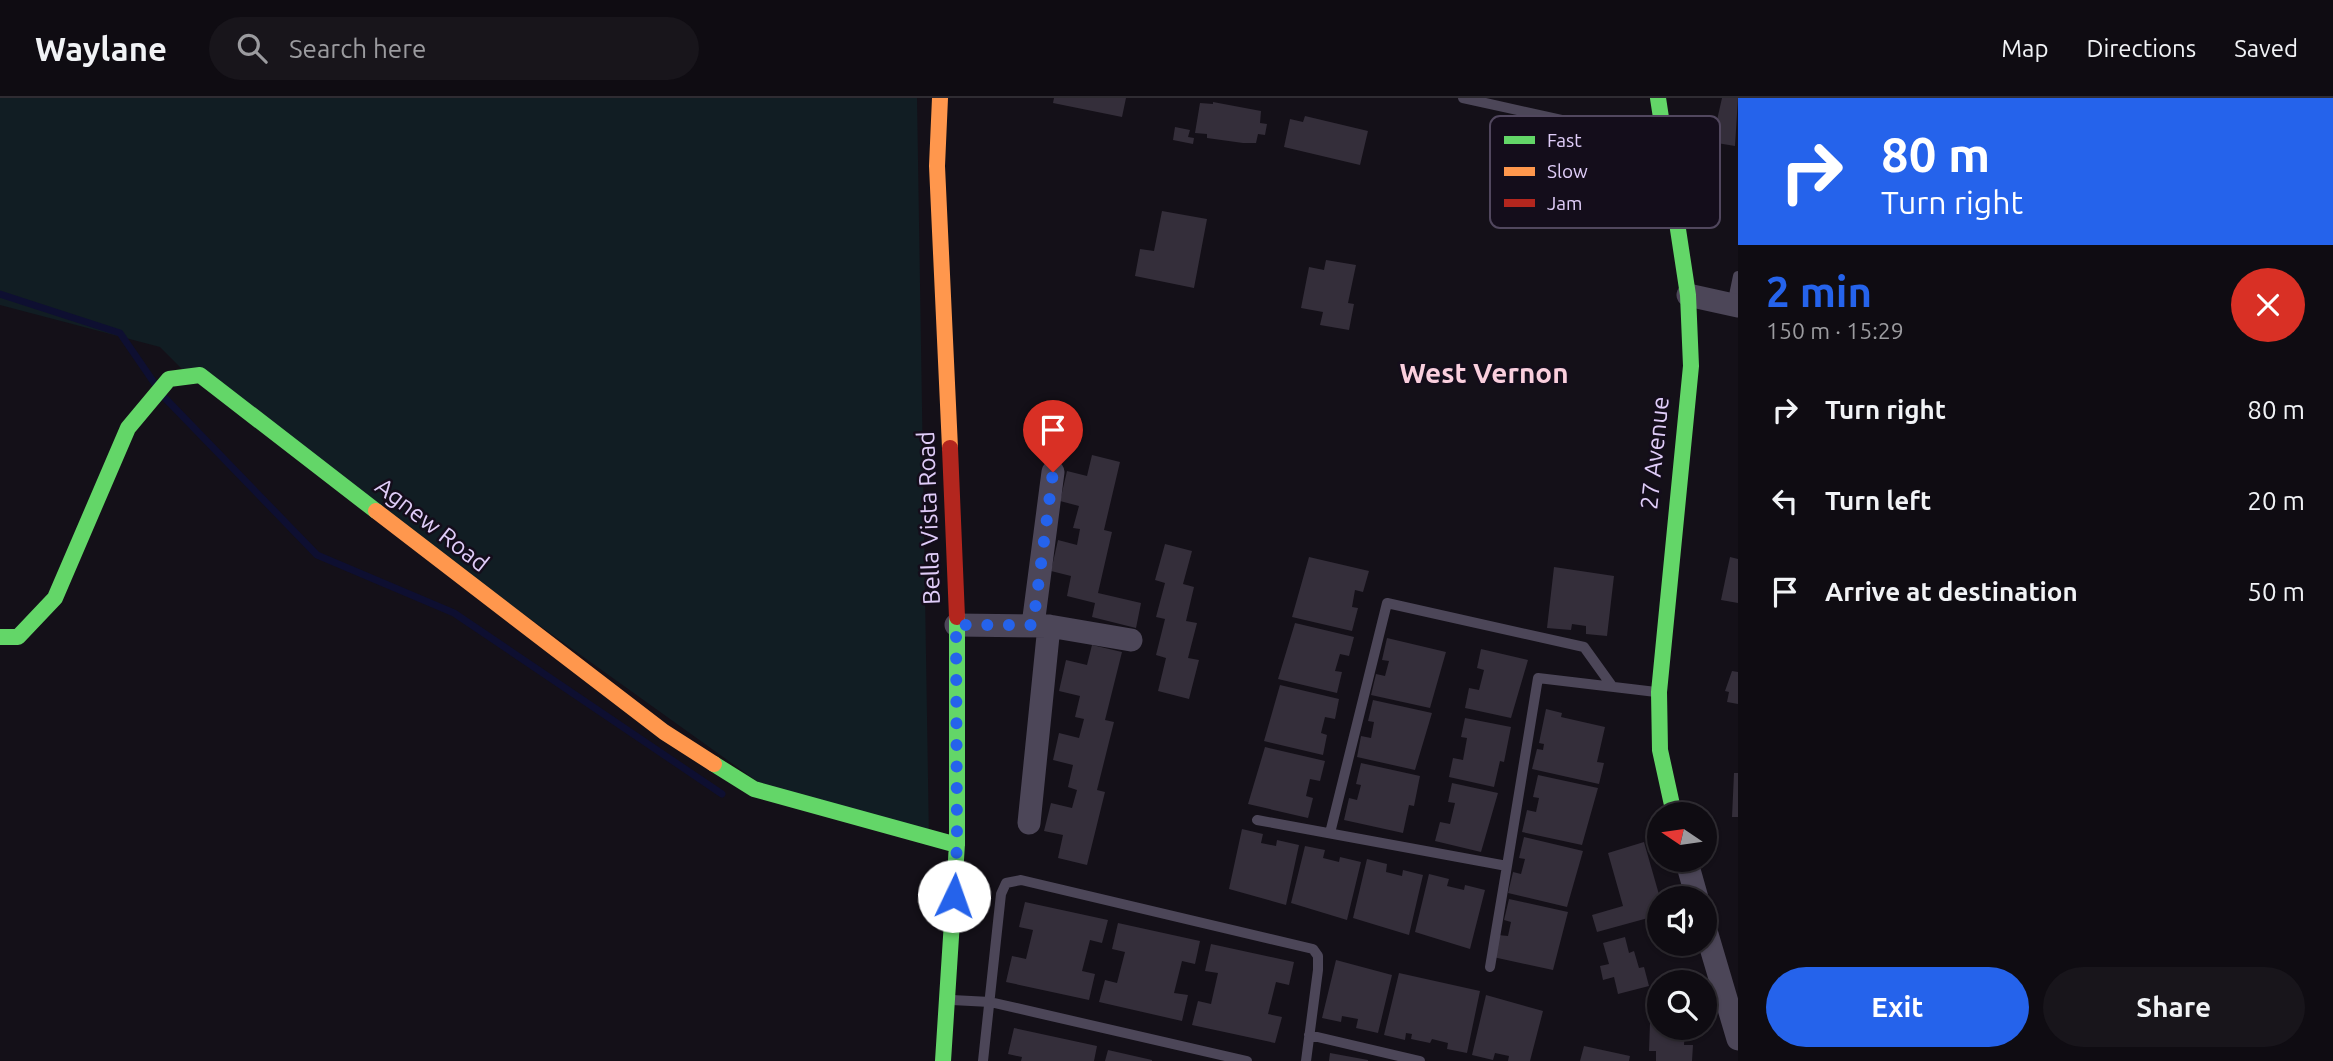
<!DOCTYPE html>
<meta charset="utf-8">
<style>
:root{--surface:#0f0c12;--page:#18151b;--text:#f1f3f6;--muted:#9b9b9f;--line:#2f2c32;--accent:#2563eb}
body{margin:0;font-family:Ubuntu,sans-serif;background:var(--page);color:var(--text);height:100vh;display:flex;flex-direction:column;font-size:26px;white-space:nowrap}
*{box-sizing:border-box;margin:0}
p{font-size:23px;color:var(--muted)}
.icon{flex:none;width:38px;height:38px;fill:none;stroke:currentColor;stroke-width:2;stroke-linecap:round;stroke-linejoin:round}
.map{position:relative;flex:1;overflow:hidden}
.details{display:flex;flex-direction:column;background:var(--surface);width:595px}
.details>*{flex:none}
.hud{background:#2563eb;color:#fff;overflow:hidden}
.needle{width:46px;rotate:283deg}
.controls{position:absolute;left:1647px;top:704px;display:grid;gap:14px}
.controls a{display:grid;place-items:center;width:70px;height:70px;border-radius:50%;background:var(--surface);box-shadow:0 2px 5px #0004,0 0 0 2px var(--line);font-size:35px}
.pin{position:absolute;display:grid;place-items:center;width:60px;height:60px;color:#fff;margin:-72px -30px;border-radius:50% 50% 50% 0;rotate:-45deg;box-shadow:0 0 7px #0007}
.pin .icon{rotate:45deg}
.me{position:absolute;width:77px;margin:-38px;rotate:3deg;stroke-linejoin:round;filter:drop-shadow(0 0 5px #0008)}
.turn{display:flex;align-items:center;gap:24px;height:147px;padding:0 28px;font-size:32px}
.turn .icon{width:91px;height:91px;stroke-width:2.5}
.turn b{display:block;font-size:49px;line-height:60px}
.round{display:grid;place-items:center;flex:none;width:74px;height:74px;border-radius:37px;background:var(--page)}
.overview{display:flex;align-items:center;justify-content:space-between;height:119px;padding:0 28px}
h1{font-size:42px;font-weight:700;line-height:52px;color:var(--accent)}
.action{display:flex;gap:14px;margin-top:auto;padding:14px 28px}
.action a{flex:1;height:80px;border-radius:42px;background:var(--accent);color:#fff;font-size:28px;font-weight:700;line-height:80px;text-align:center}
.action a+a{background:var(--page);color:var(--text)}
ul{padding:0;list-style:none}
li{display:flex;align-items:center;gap:21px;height:91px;padding:0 28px}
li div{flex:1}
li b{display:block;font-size:26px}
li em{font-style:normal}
header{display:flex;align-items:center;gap:42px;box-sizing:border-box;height:98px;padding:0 35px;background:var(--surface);border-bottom:2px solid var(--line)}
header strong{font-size:33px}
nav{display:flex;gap:38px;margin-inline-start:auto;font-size:24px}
.search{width:490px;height:63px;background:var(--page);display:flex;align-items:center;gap:18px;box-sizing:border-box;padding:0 24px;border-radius:38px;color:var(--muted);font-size:26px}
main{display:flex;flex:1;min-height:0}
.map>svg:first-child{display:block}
.green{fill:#111d23}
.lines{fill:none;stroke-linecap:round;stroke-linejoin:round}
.stream{stroke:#0e0f31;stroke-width:7}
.building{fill:#342e3a}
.lane{stroke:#4c4658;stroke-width:10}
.street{stroke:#4c4658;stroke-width:23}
.fast{stroke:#63d668;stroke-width:16}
.slow{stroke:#ff974d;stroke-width:16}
.jam{stroke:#b3261e;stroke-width:16}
.route{stroke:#2563eb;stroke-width:12;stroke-dasharray:0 21.6}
.labels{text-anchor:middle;stroke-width:5;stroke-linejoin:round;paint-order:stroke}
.street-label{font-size:24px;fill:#e0cdf9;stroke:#140d1b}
.quarter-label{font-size:28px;font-weight:bold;fill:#facfdd;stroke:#140d1b}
.key{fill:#140d1b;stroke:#51475e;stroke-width:2}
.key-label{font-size:19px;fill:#e0cdf9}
</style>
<header>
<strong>Waylane</strong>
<div class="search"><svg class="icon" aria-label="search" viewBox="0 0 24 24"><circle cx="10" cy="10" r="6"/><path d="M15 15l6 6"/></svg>Search here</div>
<nav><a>Map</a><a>Directions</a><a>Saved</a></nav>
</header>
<main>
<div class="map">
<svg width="1738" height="963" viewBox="0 0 1738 963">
<rect width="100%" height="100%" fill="#141018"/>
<path class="green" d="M0 0H917L929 742 758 684 185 274 160 249 0 207Z"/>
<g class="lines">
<path class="stream" d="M0 196 120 235 155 286
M164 299 317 457 454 515 722 696"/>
</g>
<path class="building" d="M1054 0H1126L1122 19 1053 5Z
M1722 0H1738L1735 48 1717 45 1720 32 1715 31Z
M1213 4 1261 13 1260 25 1267 26 1265 37 1258 36 1256 45H1243L1207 40V36L1195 35 1200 5 1213 6Z
M1305 18 1368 33 1360 67 1284 49 1290 21 1303 24Z
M1175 29 1190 32 1188 39 1194 40 1193 46 1173 42Z
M1162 113 1207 121 1194 190 1135 178 1140 151 1154 153Z
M1326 162 1356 167 1348 205 1354 206 1349 232 1320 227 1323 214 1301 210 1309 169 1324 172Z
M1092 357 1120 364 1104 432 1112 434 1098 495 1141 505 1136 530 1092 519 1095 505 1067 498 1071 478 1051 473 1058 442 1077 447 1080 431 1073 430 1079 408 1060 403 1067 373 1087 378Z
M1165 446 1192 453 1183 486 1194 489 1186 523 1197 525 1188 560 1199 562 1189 601 1158 593 1166 560 1156 557 1165 521 1156 519 1165 485 1155 482Z
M1309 459 1369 473 1363 494 1355 492 1352 509 1358 510 1352 533 1292 519Z
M1730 459 1738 461V505L1721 502Z
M1554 469 1614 478 1607 538 1586 536V528L1572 526 1571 532 1547 530Z
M1295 525 1354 539 1349 558 1340 556 1335 573 1342 574 1337 595 1278 581Z
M1387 540 1446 554 1430 610 1371 597 1376 576 1385 578 1389 563 1382 562Z
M1092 547 1122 554 1105 622 1114 624 1097 692 1105 694 1087 767 1058 760 1063 737 1044 733 1051 705 1072 710 1077 692 1068 689 1073 667 1053 662 1059 635 1079 640 1084 621 1075 619 1080 598 1059 593 1066 562 1087 567Z
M1481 551 1528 562 1511 620 1465 610 1469 590 1479 592 1484 572 1477 570Z
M1732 573 1738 574V606L1727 604 1729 594 1725 593Z
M1280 587 1339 601 1335 621 1325 619 1321 635 1327 637 1323 657 1264 643Z
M1373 602 1432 615 1415 672 1357 659 1361 638 1371 640 1374 624 1368 623Z
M1546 611 1562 615 1561 619 1605 629 1597 664 1604 665 1599 686 1532 671 1537 651 1543 652 1544 646 1539 645Z
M1465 620 1511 629 1504 664 1500 663 1494 689 1449 679 1453 660 1463 662 1467 640 1461 639Z
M1265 649 1325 663 1320 683 1310 681 1306 698 1313 700 1308 720 1248 706Z
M1361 665 1420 678 1414 708 1409 707 1403 735 1344 722 1349 700 1357 702 1361 687 1356 686Z
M1734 675H1738V719H1732Z
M1538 677 1598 690 1582 747 1522 734 1527 712 1536 714 1539 700 1533 699Z
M1452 685 1498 695 1481 754 1435 743 1440 724 1450 726 1455 705 1448 704Z
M1242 731 1263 736 1261 745 1276 748 1277 742 1299 747 1286 807 1229 791Z
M1524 739 1583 753 1567 809 1508 795 1513 774 1521 776 1525 761 1519 760Z
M1644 744 1660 800 1659 817 1597 834 1592 817 1623 808 1608 755Z
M1305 748 1325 752 1323 760 1339 764 1340 759 1361 764 1347 822 1291 805Z
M1367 761 1387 766 1386 774 1402 778 1403 772 1423 777 1409 837 1353 820Z
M1429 776 1449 781 1447 788 1464 792 1465 787 1485 792 1470 851 1415 834Z
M1509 801 1568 814 1553 872 1493 859 1498 837 1508 838 1511 824 1504 822Z
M1025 804 1108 822 1102 845 1090 842 1082 873 1095 876 1089 902 1006 884 1012 858 1026 861 1033 832 1019 829Z
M1118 825 1200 843 1195 866 1182 863 1174 895 1188 897 1182 923 1099 904 1105 882 1117 885 1125 854 1112 851Z
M1625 839 1629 855 1634 853 1639 870 1644 869 1649 888 1618 896 1614 879 1603 882 1600 868 1609 866 1603 845Z
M1211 846 1294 864 1289 887 1276 884 1268 916 1282 919 1275 945 1192 927 1198 903 1211 906 1218 875 1205 873Z
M1336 862 1392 877 1378 935 1356 930 1358 921 1342 918 1341 924 1322 920Z
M1399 875 1480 893 1467 955 1447 951 1448 945 1432 941 1430 945 1411 941 1412 936 1406 935 1405 942 1384 937Z
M1486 897 1543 913 1530 963H1508L1509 958 1495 955 1493 962 1472 957Z
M1650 925H1659V929H1685L1684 947H1693L1692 963H1656V953H1649Z
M1014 930 1097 948 1094 963H1021L1022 959 1008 956Z
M1584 948 1630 958 1629 963H1580Z
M1108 952 1152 962V963H1105Z
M1330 955 1368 962V963H1329Z"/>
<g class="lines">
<path class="lane" d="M1463 0 1625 36 1659 34
M1732 207 1738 178
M1257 722 1507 768 1538 580 1656 594
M1330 735 1387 505 1584 549 1612 588
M1490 869 1507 768
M952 902 990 904 1247 963
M1309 937 1420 963
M983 963 1001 796 1006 785 1021 782 1313 851 1318 858V872L1306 963"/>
<path class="street" d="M1688 197 1738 208
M956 527 1049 528 1131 542
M1033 527 1053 374
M1029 725 1049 528
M1686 761 1697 800
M1704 826 1738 941"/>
<path class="fast" d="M1658 0 1688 197 1691 268 1659 594 1660 652 1674 716
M0 539H18L55 500 128 330 169 281 200 277 376 413
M714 666 754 691 957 747
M943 963 957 746V519"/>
<path class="slow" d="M940 0 937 68 950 350
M376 413 664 634 714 666"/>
<path class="jam" d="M950 350 957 519"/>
</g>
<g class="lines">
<path class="route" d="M954 798 957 747 956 527H1033L1053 374"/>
</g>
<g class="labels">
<g class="street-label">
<text transform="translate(1655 355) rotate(-84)" y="8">27 Avenue</text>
<text transform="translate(929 420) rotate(-92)" y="8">Bella Vista Road</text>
<text transform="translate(432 427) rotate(38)" y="8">Agnew Road</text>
</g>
<g class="quarter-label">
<text x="1484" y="285">West Vernon</text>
</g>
</g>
<rect x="1490" y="18" width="230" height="112" rx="10" class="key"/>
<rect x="1504" y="38" width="31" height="8" fill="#63d668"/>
<rect x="1504" y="69" width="31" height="9" fill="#ff974d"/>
<rect x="1504" y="101" width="31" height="8" fill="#b3261e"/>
<g class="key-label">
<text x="1547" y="49">Fast</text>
<text x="1547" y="80">Slow</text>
<text x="1547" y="112">Jam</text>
</g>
</svg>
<div class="controls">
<a><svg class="needle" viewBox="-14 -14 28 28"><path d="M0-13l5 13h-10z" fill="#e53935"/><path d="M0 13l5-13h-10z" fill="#9b9b9f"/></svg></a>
<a><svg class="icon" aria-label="sound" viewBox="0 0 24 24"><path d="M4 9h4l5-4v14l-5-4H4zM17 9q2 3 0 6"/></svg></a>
<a><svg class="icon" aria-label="search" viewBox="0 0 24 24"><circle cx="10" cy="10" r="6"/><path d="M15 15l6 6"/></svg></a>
</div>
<div class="pin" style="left:1053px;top:374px;background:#d93025"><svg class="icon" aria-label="arrive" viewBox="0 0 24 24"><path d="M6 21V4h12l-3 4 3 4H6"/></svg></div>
<svg class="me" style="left:954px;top:798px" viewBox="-20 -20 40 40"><circle r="19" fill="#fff"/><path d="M0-13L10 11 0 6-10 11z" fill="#2563eb"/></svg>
</div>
<section class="details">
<div class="hud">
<div class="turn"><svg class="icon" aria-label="right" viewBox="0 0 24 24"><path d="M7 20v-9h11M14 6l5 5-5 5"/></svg><div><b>80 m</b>Turn right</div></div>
</div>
<div class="overview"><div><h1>2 min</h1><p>150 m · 15:29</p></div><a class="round" style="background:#d93025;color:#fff"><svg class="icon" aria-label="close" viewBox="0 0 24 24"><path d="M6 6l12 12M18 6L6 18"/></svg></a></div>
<ul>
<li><svg class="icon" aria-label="right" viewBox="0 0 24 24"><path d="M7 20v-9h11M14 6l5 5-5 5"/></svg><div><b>Turn right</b></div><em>80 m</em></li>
<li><svg class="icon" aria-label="left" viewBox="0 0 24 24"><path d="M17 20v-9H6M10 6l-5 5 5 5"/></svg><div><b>Turn left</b></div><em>20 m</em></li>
<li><svg class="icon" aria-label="arrive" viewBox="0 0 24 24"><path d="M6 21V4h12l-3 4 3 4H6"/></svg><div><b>Arrive at destination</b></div><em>50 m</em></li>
</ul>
<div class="action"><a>Exit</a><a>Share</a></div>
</section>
</main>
